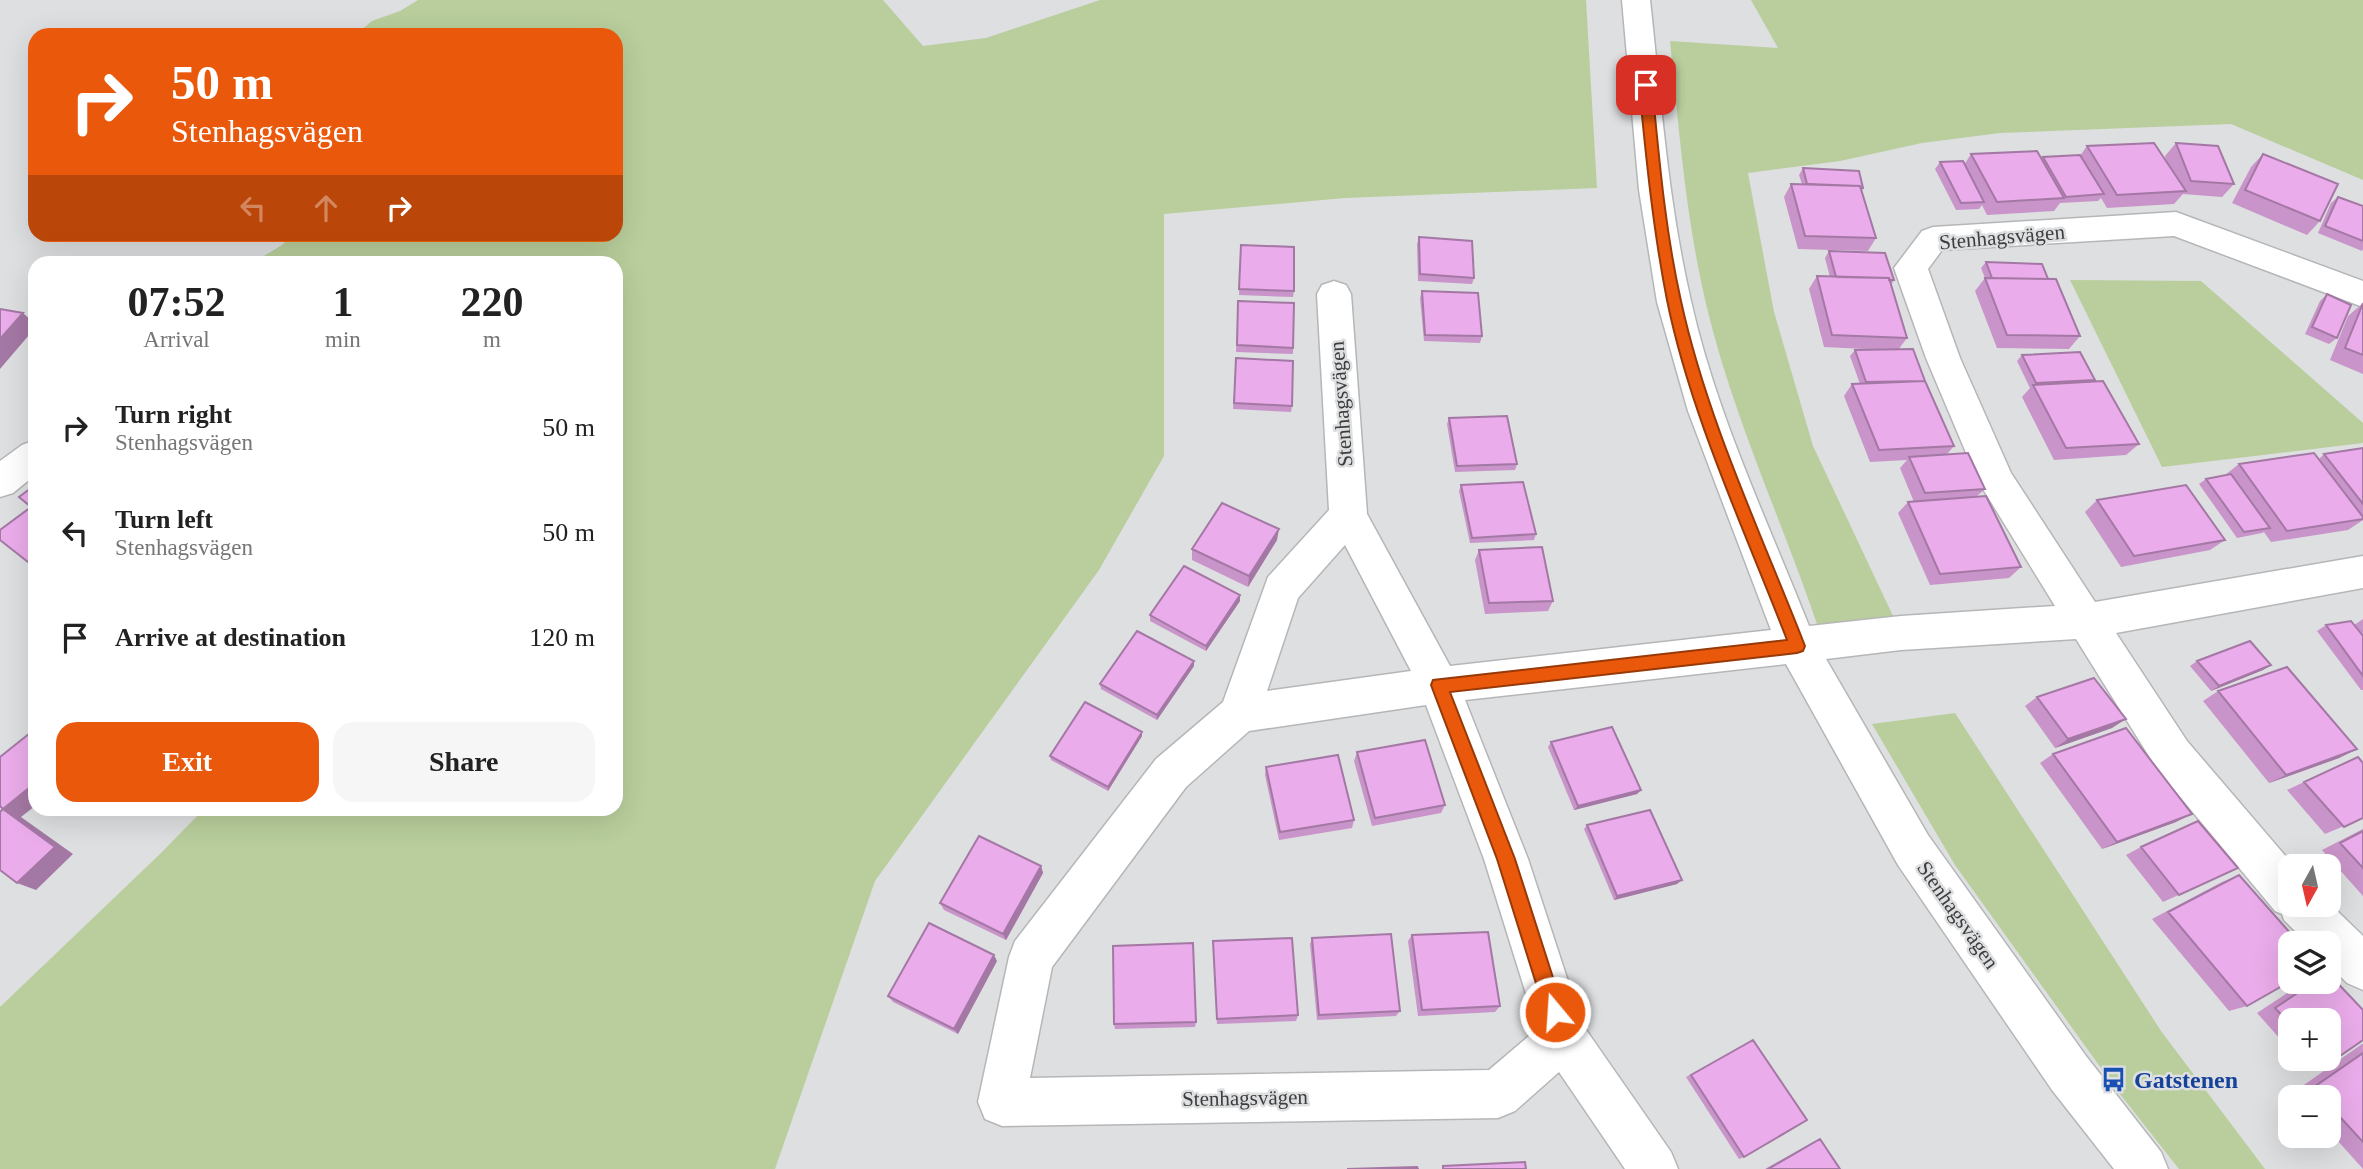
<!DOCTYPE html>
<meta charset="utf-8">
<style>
:root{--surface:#fff;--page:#f6f6f6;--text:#222;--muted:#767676;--accent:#ea580c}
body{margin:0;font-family:Georgia,serif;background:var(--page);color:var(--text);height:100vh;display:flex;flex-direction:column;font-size:26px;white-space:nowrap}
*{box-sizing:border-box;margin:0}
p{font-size:23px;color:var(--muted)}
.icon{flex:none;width:38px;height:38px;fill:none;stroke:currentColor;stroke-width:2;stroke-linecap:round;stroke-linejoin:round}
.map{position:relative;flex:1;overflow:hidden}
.side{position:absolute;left:28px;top:256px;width:595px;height:560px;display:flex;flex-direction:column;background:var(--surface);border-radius:21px;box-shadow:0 7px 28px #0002}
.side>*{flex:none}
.top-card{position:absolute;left:28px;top:28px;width:595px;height:214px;border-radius:21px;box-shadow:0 7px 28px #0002;background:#ea580c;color:#fff;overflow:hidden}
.needle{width:46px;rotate:188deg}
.controls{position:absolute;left:2278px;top:854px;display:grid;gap:14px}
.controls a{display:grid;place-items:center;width:63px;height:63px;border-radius:14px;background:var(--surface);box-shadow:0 7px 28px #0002;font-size:35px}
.pin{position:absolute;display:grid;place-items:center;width:60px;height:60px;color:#fff;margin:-30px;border-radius:14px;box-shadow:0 4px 10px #0006}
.me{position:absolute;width:77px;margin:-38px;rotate:342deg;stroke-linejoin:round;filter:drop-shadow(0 0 5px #0008)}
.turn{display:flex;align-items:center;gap:24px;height:147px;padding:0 28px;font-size:32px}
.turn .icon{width:91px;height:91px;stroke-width:2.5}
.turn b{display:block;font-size:49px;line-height:60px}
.lanes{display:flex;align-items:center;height:66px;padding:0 28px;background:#0003;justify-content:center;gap:35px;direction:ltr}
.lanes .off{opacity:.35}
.eta{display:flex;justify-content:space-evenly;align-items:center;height:119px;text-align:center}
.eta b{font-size:42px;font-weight:700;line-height:49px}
.button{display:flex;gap:14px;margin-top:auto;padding:14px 28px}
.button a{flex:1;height:80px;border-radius:21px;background:var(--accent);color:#fff;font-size:28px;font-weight:700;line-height:80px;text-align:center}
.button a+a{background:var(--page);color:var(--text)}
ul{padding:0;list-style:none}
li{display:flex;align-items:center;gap:21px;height:105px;padding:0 28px}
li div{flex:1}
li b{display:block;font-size:26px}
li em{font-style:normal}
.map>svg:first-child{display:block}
.green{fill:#b9ce9c}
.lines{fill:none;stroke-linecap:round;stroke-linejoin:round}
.minor-casing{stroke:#b5b6b8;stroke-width:3}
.minor{fill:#fff;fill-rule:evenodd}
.wall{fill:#c994c9}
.shaded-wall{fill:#a478a4}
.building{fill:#eaacea;stroke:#a478a4;stroke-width:2}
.route{fill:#ea580c;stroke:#983908;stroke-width:2}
.labels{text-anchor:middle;stroke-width:5;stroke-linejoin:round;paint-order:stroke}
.street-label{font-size:21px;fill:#3c3d3d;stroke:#dddfe1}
.near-transit-label{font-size:24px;font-weight:bold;fill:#164399;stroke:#dddfe1;text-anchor:start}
</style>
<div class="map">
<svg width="2363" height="1169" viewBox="0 0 2363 1169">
<rect width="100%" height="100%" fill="#dddfe1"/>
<path class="green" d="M418 0H883L923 46 986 38 1100 0H1586L1597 188 1345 198 1164 214V456L1099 570 875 881 775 1169H0V1007L160 854 204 809 616 808V262H254L282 245 292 235 616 234V35H355L372 21 400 11Z
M1751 0H2363V180L2231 124 2000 133 1922 143 1840 161 1748 173 1774 312 1813 446 1901 633H1820C1784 525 1734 420 1707 308 1686 221 1679 130 1670 41L1778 48Z
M2070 280 2201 281 2363 423V443L2162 467Z
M1955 713 2161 1031 2265 1169H2179L2116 1089 1955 865 1872 724Z"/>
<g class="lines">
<defs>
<path id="minor" d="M1622 0H1650C1661 100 1668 202 1691 301 1716 413 1767 520 1809 626L1901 616 2055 606 1978 481 1926 358 1894 268 1922 231 1933 227 2176 212 2363 281V307L2174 236 1942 250 1928 269 1960 358 2011 473 2095 602 2363 556V588L2116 633 2187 741 2294 866H2291V905L2329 903 2363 936V990L2347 983 2329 965V943H2307L2284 920 2282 914 2275 911 2157 769 2076 639 1901 650 1826 659 1928 835 2086 1056 2161 1152 2168 1169H2114L2052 1090 1898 865 1786 664 1465 700 1528 859 1582 1024 1671 1152 1678 1169H1625L1559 1072 1515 1111 1498 1118 1002 1126 985 1119 978 1102 1009 957 1015 941 1156 759 1223 702 1268 577 1329 510 1317 294 1322 285 1334 281 1346 285 1351 294 1367 514 1450 666 1771 630 1688 411 1657 302 1639 190ZM1345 545 1411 671 1267 691 1298 598ZM1426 705 1484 859 1537 1029 1489 1070 1030 1078 1052 967 1186 787 1249 731Z
M35 440V475L13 493 0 497V461L22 445Z"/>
</defs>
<use href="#minor" class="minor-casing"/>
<use href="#minor" class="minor"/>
</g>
<path class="wall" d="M2176 143 2234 184 2222 197 2183 194 2174 204 2107 208 2101 198 2098 201 2060 203 2054 211 1987 215 1982 205 1979 209 1956 210 1935 169 1940 162 1964 165 1971 154 2042 158 2043 157 2080 156 2087 146 2166 161 2165 156Z
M2263 154 2320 221 2307 235 2232 203 2251 167Z
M1803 168 1863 188 1862 191 1876 238 1868 251 1798 249 1784 197 1791 184H1802L1799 175Z
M2338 197 2363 206V249L2362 251 2318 233 2331 203Z
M1419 237 1474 278 1472 284 1418 281 1417 244Z
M1241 245 1294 291 1293 297 1239 295Z
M1829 251 1894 280 1891 285 1907 338 1898 350 1925 381 1954 446 1947 454 1985 489 1977 496 2021 567 2009 578 1930 585 1898 513 1908 502H1914L1900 468 1907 460 1870 462 1844 396 1852 384H1860L1850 356 1855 350H1886L1824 347 1809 289 1817 276 1830 277 1825 258Z
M1986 262 2048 279 2080 336 2069 349 1997 348 1975 291 1985 278 1981 268Z
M1422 291 1482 336 1480 343 1424 341 1420 298Z
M2327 294 2337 338 2329 344 2305 334 2320 301Z
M1238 301 1293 348V354L1236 352Z
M2363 303V374L2330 360 2348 316Z
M2022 355 2095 380 2139 444 2126 455 2054 460 2022 397 2030 388 2017 361Z
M1236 358 1292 406 1291 412 1233 409Z
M1449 418 1517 464 1515 470 1455 472 1447 424Z
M2363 448V515L2362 516 2363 520 2348 530 2271 542 2264 532 2262 533 2237 538 2199 484 2206 479 2225 475 2239 464 2319 459 2324 454Z
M1461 485 1536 534 1534 540 1470 543 1459 491Z
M2097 500 2225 540 2210 550 2121 567 2085 512Z
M1277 540 1248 587 1192 560V549Z
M1479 550 1553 601 1548 611 1485 614 1475 560Z
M1240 601 1206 651 1150 621V615Z
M2363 619V690H2361L2317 631 2326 625H2354Z
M1194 661V666L1157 720 1101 689 1100 684Z
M2197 661 2271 665 2263 670 2211 691 2190 666Z
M2218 691 2357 749 2339 758 2269 783 2203 701Z
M2037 697 2112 728 2055 748 2025 706Z
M1142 736 1108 791 1051 760 1050 756Z
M1551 742 1641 790 1637 794 1574 810 1548 747Z
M1357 752 1445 805 1441 813 1372 826 1354 761Z
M2053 754 2176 822 2102 849 2040 763Z
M1266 767 1354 820 1352 828 1279 840 1265 775Z
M2304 782 2363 818 2325 834 2287 790Z
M1587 825 1677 884 1614 900 1584 829Z
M2363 829V896L2322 850Z
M2141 847 2238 868 2163 902 2126 855Z
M1041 866 1043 873 1006 940 944 910 940 903Z
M2239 875 2247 1006 2229 1011 2152 919 2222 882Z
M1412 935 1500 1006 1495 1012 1418 1016 1408 941Z
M1312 938 1400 1011 1396 1016 1317 1020 1310 944Z
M1213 941 1298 1015 1296 1021 1217 1024Z
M997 961 958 1034 893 1002 888 996Z
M2329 974 2363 1010V1040L2327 1065 2307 1069 2298 1059H2329V1020H2291V1051L2257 1013 2304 982H2329Z
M1196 1022 1195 1027 1115 1029 1114 1024Z
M1753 1040 1744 1157 1739 1159 1686 1077Z
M2362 1044H2363V1169L2329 1131V1097H2299L2294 1092Z
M1820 1139 1840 1169H1765L1815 1141Z"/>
<path class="shaded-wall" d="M23 313 35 324V328L0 369V339Z
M1279 529 1277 540 1248 587 1249 576Z
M1240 595V601L1206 651V646Z
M1194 661V666L1157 720V715Z
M2271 665 2263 670 2211 691 2219 686Z
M2126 719 2112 728 2055 748 2068 739Z
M1142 732V736L1108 791V787Z
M2357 749 2339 758 2269 783 2286 775Z
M35 783V806L21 817 73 854 36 890 17 883 3 809Z
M1641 790 1637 794 1574 810 1578 806Z
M2192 814 2176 822 2102 849 2117 842Z
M1041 866 1043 873 1006 940 1003 934Z
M1682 880 1677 884 1614 900 1617 896Z
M994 955 997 961 958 1034 954 1029Z"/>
<path class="building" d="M2154 143 2186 191 2117 195 2087 146Z
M2176 143 2218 146 2234 184 2191 181Z
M2037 151 2064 198 1997 202 1971 154Z
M2263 154 2338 184 2320 221 2245 190Z
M2080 155 2104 194 2066 197 2043 157Z
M1963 161 1984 202 1961 203 1940 162Z
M1803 168 1859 171 1863 188H1861L1860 186 1807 184Z
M1791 184 1860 186 1876 238 1805 236Z
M2338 197 2363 206V241L2325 226Z
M1419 237 1472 241 1474 278 1420 274Z
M1241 245 1294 247V291L1239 289Z
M1829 251 1885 253 1894 280H1889V278L1836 277Z
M1986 262 2042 264 2048 279 1992 278Z
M1817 276 1889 278 1907 338 1832 335Z
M1985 278 2056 279 2080 336 2007 335Z
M1422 291 1478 293 1482 336 1425 335Z
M2327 294 2351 305 2337 338 2312 327Z
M1238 301 1294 303 1293 348 1237 345Z
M2363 303V355L2345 348Z
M0 309 23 313 0 339Z
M1913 349 1925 381 1866 382 1855 350Z
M2080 352 2095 380 2036 383 2022 355Z
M1236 358 1293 361 1292 406 1234 403Z
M1925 381 1954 446 1879 450 1852 384Z
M2103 381 2139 444 2066 448 2033 385Z
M1507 416 1517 464 1457 466 1449 418Z
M2363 448V504L2324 454Z
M1968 453 1985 489 1925 493 1909 457Z
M2314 453 2363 517V519L2287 531 2239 464Z
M2231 474 2270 528 2244 532 2206 479Z
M1523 482 1536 534 1472 538 1461 485Z
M35 485V564L33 566 0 540V530L31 507 19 497Z
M2186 485 2225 540 2134 556 2097 500Z
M1986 496 2021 567 1940 574 1908 502Z
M1222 503 1279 529 1249 576 1192 549Z
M1542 547 1553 601 1489 603 1479 550Z
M1184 566 1240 595 1206 646 1150 615Z
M2351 621 2363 636V676L2326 625Z
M1137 631 1194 661 1157 715 1100 684Z
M2250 641 2271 665 2219 686 2197 661Z
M2287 667 2357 749 2286 775 2218 691Z
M2094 678 2126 719 2068 739 2037 697Z
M1085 702 1142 732 1108 787 1050 756Z
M1612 727 1641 790 1578 806 1551 742Z
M2126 728 2192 814 2117 842 2053 754Z
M35 729V783L3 809 0 806V757Z
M1425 740 1445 805 1375 818 1357 752Z
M1338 755 1354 820 1280 832 1266 767Z
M2358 757 2363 763V818L2344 827 2304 782Z
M3 809 55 847 17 883 0 870V812Z
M1650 810 1682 880 1617 896 1587 825Z
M2198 821 2238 868 2179 895 2141 847Z
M2363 831V868L2340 843Z
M979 836 1041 866 1003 934 940 903Z
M2239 875 2299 943H2291V981L2247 1006 2168 912Z
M929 923 994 955 954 1029 888 996Z
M1488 932 1500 1006 1422 1010 1412 935Z
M1391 934 1400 1011 1319 1015 1312 938Z
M1292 938 1298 1015 1217 1019 1213 941Z
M1193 943 1196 1022 1114 1024 1113 946Z
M2329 974 2363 1010V1040L2327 1065 2322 1059H2329V1020H2291V1025L2275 1008 2314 982H2329Z
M1753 1040 1807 1120 1744 1157 1691 1075Z
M2363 1053V1142L2329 1105V1097H2322L2314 1087Z
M1820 1139 1840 1169H1768Z
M1525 1162 1526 1169H1443V1166Z
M1417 1167 1418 1169H1347Z"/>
<path class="route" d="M1646 81 1652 85C1659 157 1665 230 1681 301 1707 420 1761 533 1805 646L1803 651 1797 653 1450 692 1515 859 1564 1012 1562 1019 1555 1022 1548 1019 1545 1012 1497 859 1431 685 1433 680 1787 640C1745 531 1690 414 1667 300 1653 229 1646 157 1639 85Z"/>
<defs>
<symbol id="bus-bare" viewBox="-9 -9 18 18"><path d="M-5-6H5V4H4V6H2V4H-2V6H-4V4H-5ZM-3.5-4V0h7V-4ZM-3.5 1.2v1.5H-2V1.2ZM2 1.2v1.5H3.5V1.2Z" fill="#1a4fb4" stroke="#dddfe1" stroke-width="2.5" paint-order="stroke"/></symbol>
</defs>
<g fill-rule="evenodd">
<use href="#bus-bare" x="2096" y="1062" width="35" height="35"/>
</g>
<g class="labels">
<g class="street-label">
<text transform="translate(2002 237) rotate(-5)" y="7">Stenhagsvägen</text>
<text transform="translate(1341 404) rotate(-94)" y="7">Stenhagsvägen</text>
<text transform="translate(1958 915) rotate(55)" y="7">Stenhagsvägen</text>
<text transform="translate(1245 1098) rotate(-1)" y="7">Stenhagsvägen</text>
</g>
<g class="near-transit-label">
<text x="2134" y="1088">Gatstenen</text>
</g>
</g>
</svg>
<div class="controls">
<a><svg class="needle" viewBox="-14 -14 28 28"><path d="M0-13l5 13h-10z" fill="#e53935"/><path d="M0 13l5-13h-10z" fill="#767676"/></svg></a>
<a><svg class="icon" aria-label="layers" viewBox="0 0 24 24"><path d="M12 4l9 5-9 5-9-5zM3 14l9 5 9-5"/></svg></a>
<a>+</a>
<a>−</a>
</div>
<div class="pin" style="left:1646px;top:85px;background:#d93025"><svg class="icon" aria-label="arrive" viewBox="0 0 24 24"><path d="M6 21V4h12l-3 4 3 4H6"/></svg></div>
<svg class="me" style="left:1555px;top:1012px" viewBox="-20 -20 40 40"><circle r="17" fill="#ea580c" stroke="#fff" stroke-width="3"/><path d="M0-11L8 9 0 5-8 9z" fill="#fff"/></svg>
<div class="top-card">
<div class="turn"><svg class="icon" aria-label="right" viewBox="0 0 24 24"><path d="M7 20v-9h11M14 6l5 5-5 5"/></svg><div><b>50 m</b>Stenhagsvägen</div></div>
<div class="lanes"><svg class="icon off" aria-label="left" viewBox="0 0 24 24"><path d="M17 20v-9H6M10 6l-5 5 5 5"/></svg><svg class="icon off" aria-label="ahead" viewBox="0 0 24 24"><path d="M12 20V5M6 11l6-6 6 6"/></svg><svg class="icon" aria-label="right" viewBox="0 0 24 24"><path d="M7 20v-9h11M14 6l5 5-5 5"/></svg></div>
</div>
<section class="side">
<div class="eta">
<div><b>07:52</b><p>Arrival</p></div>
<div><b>1</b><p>min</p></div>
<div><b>220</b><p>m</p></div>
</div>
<ul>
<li><svg class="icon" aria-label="right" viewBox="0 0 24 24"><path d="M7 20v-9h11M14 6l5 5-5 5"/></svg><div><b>Turn right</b><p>Stenhagsvägen</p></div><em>50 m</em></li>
<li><svg class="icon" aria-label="left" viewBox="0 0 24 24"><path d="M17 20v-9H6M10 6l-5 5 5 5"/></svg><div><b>Turn left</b><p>Stenhagsvägen</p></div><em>50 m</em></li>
<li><svg class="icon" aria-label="arrive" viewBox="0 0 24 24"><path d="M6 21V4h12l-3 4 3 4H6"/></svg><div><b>Arrive at destination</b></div><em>120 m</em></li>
</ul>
<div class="button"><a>Exit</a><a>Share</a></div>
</section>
</div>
